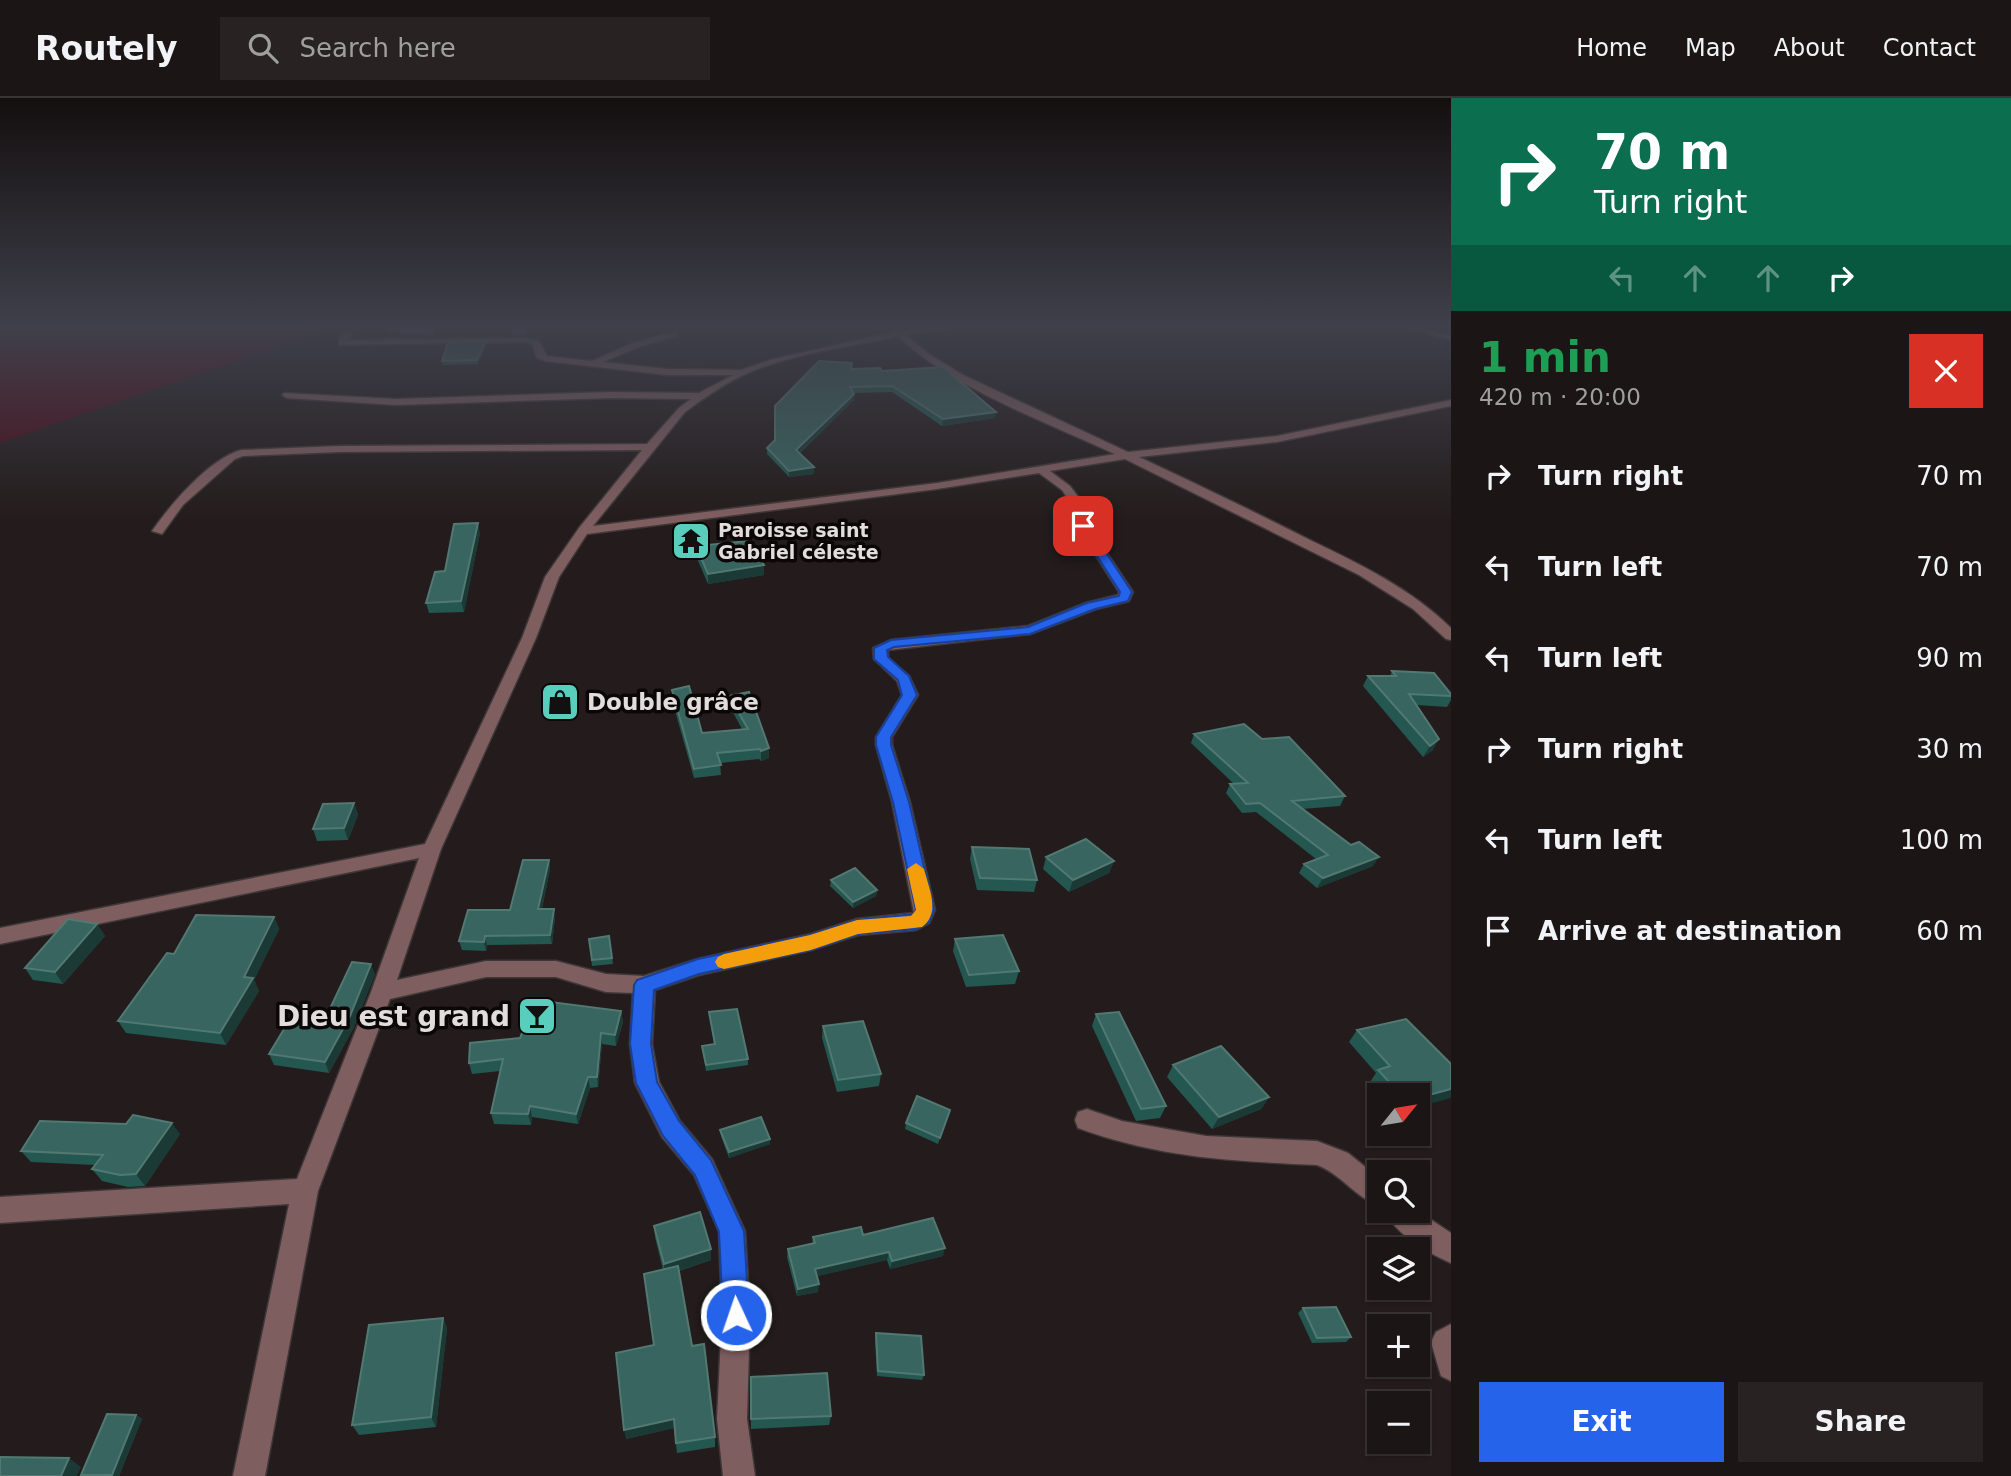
<!DOCTYPE html>
<meta charset="utf-8">
<style>
:root{--surface:#1b1515;--page:#282222;--text:#f1f3f6;--muted:#a09fa0;--line:#393434;--accent:#2563eb}
body{margin:0;font-family:"DejaVu Sans",sans-serif;background:var(--page);color:var(--text);height:100vh;display:flex;flex-direction:column;font-size:26px;white-space:nowrap}
*{box-sizing:border-box;margin:0}
p{font-size:23px;color:var(--muted)}
.icon{flex:none;width:38px;height:38px;fill:none;stroke:currentColor;stroke-width:2;stroke-linecap:round;stroke-linejoin:round}
.map{position:relative;flex:1;overflow:hidden}
.sheet{display:flex;flex-direction:column;background:var(--surface);width:560px}
.sheet>*{flex:none}
.top-card{background:#0b6e4f;color:#fff;overflow:hidden}
.needle{width:46px;rotate:60deg}
.buttons{position:absolute;left:1367px;top:985px;display:grid;gap:14px}
.buttons a{display:grid;place-items:center;width:63px;height:63px;border-radius:0px;background:var(--surface);box-shadow:0 2px 5px #0004,0 0 0 2px var(--line);font-size:35px}
.pin{position:absolute;display:grid;place-items:center;width:60px;height:60px;color:#fff;margin:-30px;border-radius:14px;box-shadow:0 4px 10px #0006}
.me{position:absolute;width:77px;margin:-38px;rotate:357deg;stroke-linejoin:round;filter:drop-shadow(0 0 5px #0008)}
.turn{display:flex;align-items:center;gap:24px;height:147px;padding:0 28px;font-size:32px}
.turn .icon{width:91px;height:91px;stroke-width:2.5}
.turn b{display:block;font-size:49px;line-height:60px}
.lanes{display:flex;align-items:center;height:66px;padding:0 28px;background:#0003;justify-content:center;gap:35px;direction:ltr}
.lanes .off{opacity:.35}
.round{display:grid;place-items:center;flex:none;width:74px;height:74px;border-radius:0px;background:var(--page)}
.overview{display:flex;align-items:center;justify-content:space-between;height:119px;padding:0 28px}
h1{font-size:42px;font-weight:700;line-height:52px;color:#1e9e55}
.action{display:flex;gap:14px;margin-top:auto;padding:14px 28px}
.action a{flex:1;height:80px;border-radius:0px;background:var(--accent);color:#fff;font-size:28px;font-weight:700;line-height:80px;text-align:center}
.action a+a{background:var(--page);color:var(--text)}
ul{padding:0;list-style:none}
li{display:flex;align-items:center;gap:21px;height:91px;padding:0 28px}
li div{flex:1}
li b{display:block;font-size:26px}
li em{font-style:normal}
header{display:flex;align-items:center;gap:42px;box-sizing:border-box;height:98px;padding:0 35px;background:var(--surface);border-bottom:2px solid var(--line)}
header strong{font-size:33px}
nav{display:flex;gap:38px;margin-inline-start:auto;font-size:24px}
.search{width:490px;height:63px;background:var(--page);display:flex;align-items:center;gap:18px;box-sizing:border-box;padding:0 24px;border-radius:0px;color:var(--muted);font-size:26px}
main{display:flex;flex:1;min-height:0}
.map>svg:first-child{display:block}
.green{fill:#4b0d1a}
.lines{fill:none;stroke-linecap:round;stroke-linejoin:round}
.minor-casing{stroke:#3f3737;stroke-width:3}
.minor{fill:#7f5e60;fill-rule:evenodd}
.wall{fill:#235750}
.shaded-wall{fill:#1b3935}
.building{fill:#38655f;stroke:#527872;stroke-width:2}
.route{fill:#2563eb;stroke:#184099;stroke-width:2}
.slow{fill:#f59e0b}
.labels{text-anchor:middle;stroke-width:7;stroke-linejoin:round;paint-order:stroke}
.far-poi-label{font-size:19px;font-weight:bold;fill:#e2dcdc;stroke:#0b0707;text-anchor:start}
.poi-label{font-size:23px;font-weight:bold;fill:#e2dcdc;stroke:#0b0707;text-anchor:start}
.near-poi-label{font-size:28px;font-weight:bold;fill:#e2dcdc;stroke:#0b0707;text-anchor:end}
</style>
<header>
<strong>Routely</strong>
<div class="search"><svg class="icon" aria-label="search" viewBox="0 0 24 24"><circle cx="10" cy="10" r="6"/><path d="M15 15l6 6"/></svg>Search here</div>
<nav><a>Home</a><a>Map</a><a>About</a><a>Contact</a></nav>
</header>
<main>
<div class="map">
<svg width="1451" height="1378" viewBox="0 0 1451 1378">
<rect width="100%" height="100%" fill="#241c1c"/>
<path class="green" d="M0 229H333L0 345Z"/>
<g class="lines">
<defs>
<path id="minor" d="M896 229 902 232 953 229 906 237 929 256 963 277 1128 354 1277 338 1451 302V308L1277 344 1139 359C1197 386 1255 414 1312 443 1362 467 1411 491 1451 530V542L1446 541 1413 511 1359 477 1125 361 1050 373 1070 388 1082 404 1089 428 1133 494 1129 503 1096 511 1030 536 888 552V560L909 578 918 597 892 639V647L910 704 935 812 929 825 916 832 858 837 811 852 699 877 655 892 652 946 659 984 680 1023 712 1061 745 1133 750 1217 747 1321 755 1378H723L717 1321 722 1217 719 1133 694 1077 662 1039 635 985 630 946 633 895 606 894 556 879H486L390 901 318 1093 265 1378H233L289 1106 0 1125V1099L297 1081 371 894 419 760 0 846V830L425 746 522 540 545 479 579 430 642 352 339 354 243 358 235 361 183 407 162 436 152 433C171 406 209 361 241 352L339 348 647 346 679 310 691 301 611 300 396 307 287 300 282 297 284 295 396 301 611 294 699 295 733 277H667L545 263 537 260 532 246 526 244 339 247V240L346 233 353 235 347 242 527 240 539 243 547 258 592 263 635 244 676 233 679 237 641 248 603 264 667 271 741 272 773 261 894 234 892 231ZM898 238C950 289 1048 325 1115 356L937 385 593 428 685 314C705 299 727 284 750 274 796 255 850 249 898 238ZM1039 375 1062 392 1070 404 1077 428 1119 494 1118 497 1086 505 1028 528 891 542 873 550 874 561 897 583 902 597 876 639V647L892 704 914 815 857 821 811 836 698 861 644 878 606 876 556 863H486L397 882 441 751 536 540 559 479 587 436 937 391Z
M1404 229H1416L1451 238V242Z
M1087 1011 1122 1023 1206 1038 1317 1043 1348 1055 1379 1080V1108C1355 1099 1341 1076 1317 1067 1231 1063 1160 1060 1078 1030L1075 1022 1078 1014Z
M1385 1113H1418L1451 1135V1165C1428 1155 1395 1136 1385 1113Z
M1451 1226V1283L1441 1278 1431 1244 1436 1234Z"/>
</defs>
<use href="#minor" class="minor-casing"/>
<use href="#minor" class="minor"/>
</g>
<path class="wall" d="M433 229 434 238 386 234 385 230Z
M512 229H530L525 237 513 238Z
M487 247 478 266 443 267 442 263Z
M852 265V271L882 273 995 320 942 328 892 294 854 295V302L800 355 814 369V376L789 379 767 356V350Z
M480 435 464 514 429 515 426 505 445 473Z
M696 448 764 467V477L708 486 696 458Z
M1392 573 1451 596V602L1447 609 1417 607 1433 652 1423 659 1363 588 1368 578H1390Z
M672 592 702 635 742 631 729 607V598L769 660 761 663 759 661 720 665 721 677 694 680 672 602Z
M1194 636 1262 641 1345 698 1340 708 1302 711 1373 768 1317 790 1299 775 1304 766 1316 761 1256 714 1242 715 1226 695 1230 686H1234L1191 645Z
M354 705 358 717 348 742 317 743 313 731Z
M972 749 1037 782 1034 794 977 792 970 761Z
M1046 759 1114 763 1109 775 1069 794 1043 771Z
M549 762 550 771 542 811 555 820 552 846 487 847 486 853 462 852 459 843 510 812Z
M831 782 877 792 876 798 853 810 830 788Z
M274 819 279 831 254 882 259 893 226 947 126 935 118 923 174 856Z
M97 826 105 838 63 886 33 882 25 870Z
M609 838 613 866 592 868 589 841Z
M955 841 1019 873 1015 886 966 889 953 853Z
M375 876 354 929 329 975 274 967 269 956 327 917Z
M621 913 623 924 616 948 602 946 598 989 590 990 578 1026 532 1019 531 1027 494 1026 491 1015 500 973 472 976 469 965 520 940Z
M709 914 748 961V967L706 973 702 948 714 946Z
M1096 916 1166 1008 1160 1020 1136 1023 1092 928Z
M823 928 881 976 879 988 837 994 822 940Z
M1357 932 1418 998H1382L1370 984 1376 975 1349 944Z
M1173 967 1269 999 1261 1011 1212 1031 1167 979Z
M950 1012 938 1046 905 1031 906 1025Z
M720 1032 770 1046 729 1060 721 1038Z
M180 1036 145 1088 128 1089 102 1083 92 1071 95 1067 31 1064 21 1053Z
M654 1128 711 1162 679 1173 692 1248 715 1339V1349L677 1355 674 1330 626 1341 654 1247 663 1172 655 1139Z
M863 1137 943 1158 890 1171 887 1162 817 1178 818 1194 797 1198 787 1159 788 1151 812 1146 813 1139Z
M1303 1210 1351 1239 1346 1244 1312 1245 1298 1215Z
M443 1220 447 1230 436 1329 359 1337 352 1327Z
M876 1235 924 1277 922 1282 877 1278 875 1241Z
M751 1279 831 1318 829 1327 751 1331Z
M136 1317 142 1321 119 1378H82L81 1377Z"/>
<path class="shaded-wall" d="M665 229H671L663 234V230Z
M486 243 487 247 478 266 477 262Z
M854 296V302L796 358V352Z
M996 314 995 320 942 328 943 321Z
M814 369V376L789 379V373Z
M478 425 480 435 464 514 461 503Z
M764 467V477L708 486V476Z
M1439 641 1433 652 1423 659 1430 648Z
M769 650V660L761 663V653Z
M354 705 358 717 348 742 344 730Z
M1379 759 1373 768 1317 790 1323 780Z
M549 762 550 771 540 820 538 811Z
M1114 763 1109 775 1069 794 1073 782Z
M877 792 876 798 853 810V804Z
M554 811 555 820 552 846 550 837Z
M274 819 279 831 254 882 259 893 226 947 220 935 244 879Z
M97 826 105 838 63 886 55 874Z
M485 838 487 847 486 853 484 844Z
M371 866 375 876 354 929 329 975 325 964Z
M621 913 623 924 616 948 615 937Z
M601 935 602 946 598 989 597 979Z
M588 979 590 990 578 1026 576 1016Z
M1451 991V1000L1418 1009V1000Z
M1269 999 1261 1011 1212 1031 1219 1019Z
M530 1008 532 1019 531 1027 528 1016Z
M172 1025 180 1036 145 1088 136 1076Z
M770 1041V1046L729 1060V1054Z
M945 1150 943 1158 890 1171 892 1163Z
M711 1151V1162L665 1177 664 1166Z
M889 1154 887 1162 814 1179 815 1171Z
M819 1186 818 1194 797 1198 798 1191Z
M443 1220 447 1230 436 1329 431 1319Z
M136 1317 142 1321 119 1378H113L112 1377Z
M674 1321 675 1330 626 1341 624 1332Z
M69 1360 81 1369 77 1378H61Z"/>
<path class="building" d="M387 229H433L434 234 385 230Z
M512 229H527L525 234H513Z
M486 243 477 262 442 263 448 244Z
M819 263 852 265 851 271 880 270 882 273 943 269 996 314 943 321 892 288 850 289 854 296 796 352 814 369 789 373 767 350 775 342V308Z
M478 425 461 503 426 505 435 474 445 473 454 426Z
M748 443 764 467 708 476 696 448Z
M1392 573 1434 575 1451 596V598L1409 596 1439 641 1430 648 1368 578H1396Z
M689 588 702 635 748 631 729 598 749 594 769 650 761 653 760 651 717 655 721 667 694 671 672 592Z
M1244 626 1262 641 1289 639 1345 698 1292 703 1351 747 1359 744 1379 759 1323 780 1304 766 1328 757 1260 705 1246 706 1230 686 1248 685 1194 636Z
M354 705 344 730 313 731 323 706Z
M1086 741 1114 763 1073 782 1046 759Z
M972 749 1029 751 1037 782 980 780Z
M523 762H549L538 811H554L550 837 485 838 484 844 459 843 468 812H510Z
M855 770 877 792 853 804 831 782Z
M196 817 274 819 244 879 253 880 220 935 118 923 167 855 174 856Z
M68 821 97 826 55 874 25 870Z
M1003 837 1019 873 969 877 955 841Z
M609 838 612 860 592 862 589 841Z
M352 864 371 866 350 918 325 964 269 956 295 913 327 917Z
M535 902 621 913 615 937 601 935 597 979H588L576 1016 530 1008 528 1016 491 1015 503 961 469 965 470 945 520 940Z
M737 911 748 961 706 967 702 948 715 946 709 914Z
M1119 914 1166 1008 1141 1011 1096 916Z
M1406 921 1451 966V991L1418 1000V998H1402L1378 972 1390 968 1357 932Z
M863 923 881 976 838 982 823 928Z
M1221 948 1269 999 1219 1019 1173 967Z
M917 998 950 1012 940 1040 906 1025Z
M133 1017 172 1025 136 1076 120 1077 92 1071 103 1057 21 1053 40 1023 126 1026Z
M761 1019 770 1041 729 1054 720 1032Z
M700 1114 711 1151 664 1166 654 1128Z
M933 1120 945 1150 892 1163 889 1154 815 1171 819 1186 798 1191 788 1151 815 1145 813 1139 861 1129 863 1137Z
M678 1168 692 1248 704 1246 715 1339 676 1345 674 1321 624 1332 616 1255 654 1247 644 1176Z
M1336 1209 1351 1239 1317 1240 1303 1210Z
M443 1220 431 1319 352 1327 369 1227Z
M876 1235 921 1238 924 1277 878 1273Z
M827 1275 831 1318 751 1321V1279Z
M107 1316 136 1317 112 1377H81Z
M0 1359 69 1360 61 1378H0Z"/>
<linearGradient id="sky" x2="0" y2="1"><stop stop-color="#140f0f"/><stop offset="0.54" stop-color="#3f404b"/><stop offset="1" stop-color="#3f404b" stop-opacity="0"/></linearGradient>
<rect width="1451" height="422" fill="url(#sky)"/>
<path class="route" d="M1079 426H1087L1132 494 1128 503 1095 511 1030 536 894 549 887 552 888 559 909 578 917 597 891 639V647L909 704 934 812 929 824 916 831 858 836 811 852 699 876 654 892 651 946 657 984 679 1023 711 1062 744 1133 749 1217 745 1226 736 1230 727 1226 723 1217 719 1134 695 1077 663 1038 636 985 630 946 634 887 637 882 698 861 810 837 857 822 914 816 916 812 893 704 876 647V639L902 597 898 582 874 561V550L891 542 1028 529 1087 505 1119 498 1120 494 1078 428Z"/>
<path class="slow" d="M916 765 924 771C929 791 941 815 922 829L858 836 811 852 724 871 718 869 715 864 718 859 724 856 810 837 857 822 911 818 916 812 907 771Z"/>
<defs>
<symbol id="temple-square" viewBox="-11 -11 22 22"><rect x="-9" y="-9" width="18" height="18" rx="4" fill="#5acebc" stroke="#0b0707"/><path d="M0-6L5-2H3V0L6.5 2.5H4V6H1.5V3h-3V6H-4V2.5H-6.5L-3 0V-2H-5Z" fill="#111"/></symbol>
<symbol id="shop-square" viewBox="-11 -11 22 22"><rect x="-9" y="-9" width="18" height="18" rx="4" fill="#5acebc" stroke="#0b0707"/><path d="M-5-2.5h2.3a2.7 3.5 0 0 1 5.4 0H5L5.5 6h-11ZM-1.5-2.5h3a1.5 2.3 0 0 0-3 0Z" fill="#111"/></symbol>
<symbol id="bar-square" viewBox="-11 -11 22 22"><rect x="-9" y="-9" width="18" height="18" rx="4" fill="#5acebc" stroke="#0b0707"/><path d="M-6-5H6L.8 .8V4.5H3.5V6h-7V4.5H-.8V.8Z" fill="#111"/></symbol>
</defs>
<g fill-rule="evenodd">
<use href="#temple-square" x="669" y="421" width="44" height="44"/>
<use href="#shop-square" x="538" y="582" width="44" height="44"/>
<use href="#bar-square" x="515" y="896" width="44" height="44"/>
</g>
<g class="labels">
<g class="far-poi-label">
<text x="718" y="439">Paroisse saint<tspan x="718" dy="22">Gabriel céleste</tspan></text>
</g>
<g class="poi-label">
<text x="587" y="612">Double grâce</text>
</g>
<g class="near-poi-label">
<text x="510" y="928">Dieu est grand</text>
</g>
</g>
</svg>
<div class="buttons">
<a><svg class="needle" viewBox="-14 -14 28 28"><path d="M0-13l5 13h-10z" fill="#e53935"/><path d="M0 13l5-13h-10z" fill="#a09fa0"/></svg></a>
<a><svg class="icon" aria-label="search" viewBox="0 0 24 24"><circle cx="10" cy="10" r="6"/><path d="M15 15l6 6"/></svg></a>
<a><svg class="icon" aria-label="layers" viewBox="0 0 24 24"><path d="M12 4l9 5-9 5-9-5zM3 14l9 5 9-5"/></svg></a>
<a>+</a>
<a>−</a>
</div>
<div class="pin" style="left:1083px;top:428px;background:#d93025"><svg class="icon" aria-label="arrive" viewBox="0 0 24 24"><path d="M6 21V4h12l-3 4 3 4H6"/></svg></div>
<svg class="me" style="left:736px;top:1217px" viewBox="-20 -20 40 40"><circle r="17" fill="#2563eb" stroke="#fff" stroke-width="3"/><path d="M0-11L8 9 0 5-8 9z" fill="#fff"/></svg>
</div>
<section class="sheet">
<div class="top-card">
<div class="turn"><svg class="icon" aria-label="right" viewBox="0 0 24 24"><path d="M7 20v-9h11M14 6l5 5-5 5"/></svg><div><b>70 m</b>Turn right</div></div>
<div class="lanes"><svg class="icon off" aria-label="left" viewBox="0 0 24 24"><path d="M17 20v-9H6M10 6l-5 5 5 5"/></svg><svg class="icon off" aria-label="ahead" viewBox="0 0 24 24"><path d="M12 20V5M6 11l6-6 6 6"/></svg><svg class="icon off" aria-label="ahead" viewBox="0 0 24 24"><path d="M12 20V5M6 11l6-6 6 6"/></svg><svg class="icon" aria-label="right" viewBox="0 0 24 24"><path d="M7 20v-9h11M14 6l5 5-5 5"/></svg></div>
</div>
<div class="overview"><div><h1>1 min</h1><p>420 m · 20:00</p></div><a class="round" style="background:#d93025;color:#fff"><svg class="icon" aria-label="close" viewBox="0 0 24 24"><path d="M6 6l12 12M18 6L6 18"/></svg></a></div>
<ul>
<li><svg class="icon" aria-label="right" viewBox="0 0 24 24"><path d="M7 20v-9h11M14 6l5 5-5 5"/></svg><div><b>Turn right</b></div><em>70 m</em></li>
<li><svg class="icon" aria-label="left" viewBox="0 0 24 24"><path d="M17 20v-9H6M10 6l-5 5 5 5"/></svg><div><b>Turn left</b></div><em>70 m</em></li>
<li><svg class="icon" aria-label="left" viewBox="0 0 24 24"><path d="M17 20v-9H6M10 6l-5 5 5 5"/></svg><div><b>Turn left</b></div><em>90 m</em></li>
<li><svg class="icon" aria-label="right" viewBox="0 0 24 24"><path d="M7 20v-9h11M14 6l5 5-5 5"/></svg><div><b>Turn right</b></div><em>30 m</em></li>
<li><svg class="icon" aria-label="left" viewBox="0 0 24 24"><path d="M17 20v-9H6M10 6l-5 5 5 5"/></svg><div><b>Turn left</b></div><em>100 m</em></li>
<li><svg class="icon" aria-label="arrive" viewBox="0 0 24 24"><path d="M6 21V4h12l-3 4 3 4H6"/></svg><div><b>Arrive at destination</b></div><em>60 m</em></li>
</ul>
<div class="action"><a>Exit</a><a>Share</a></div>
</section>
</main>
